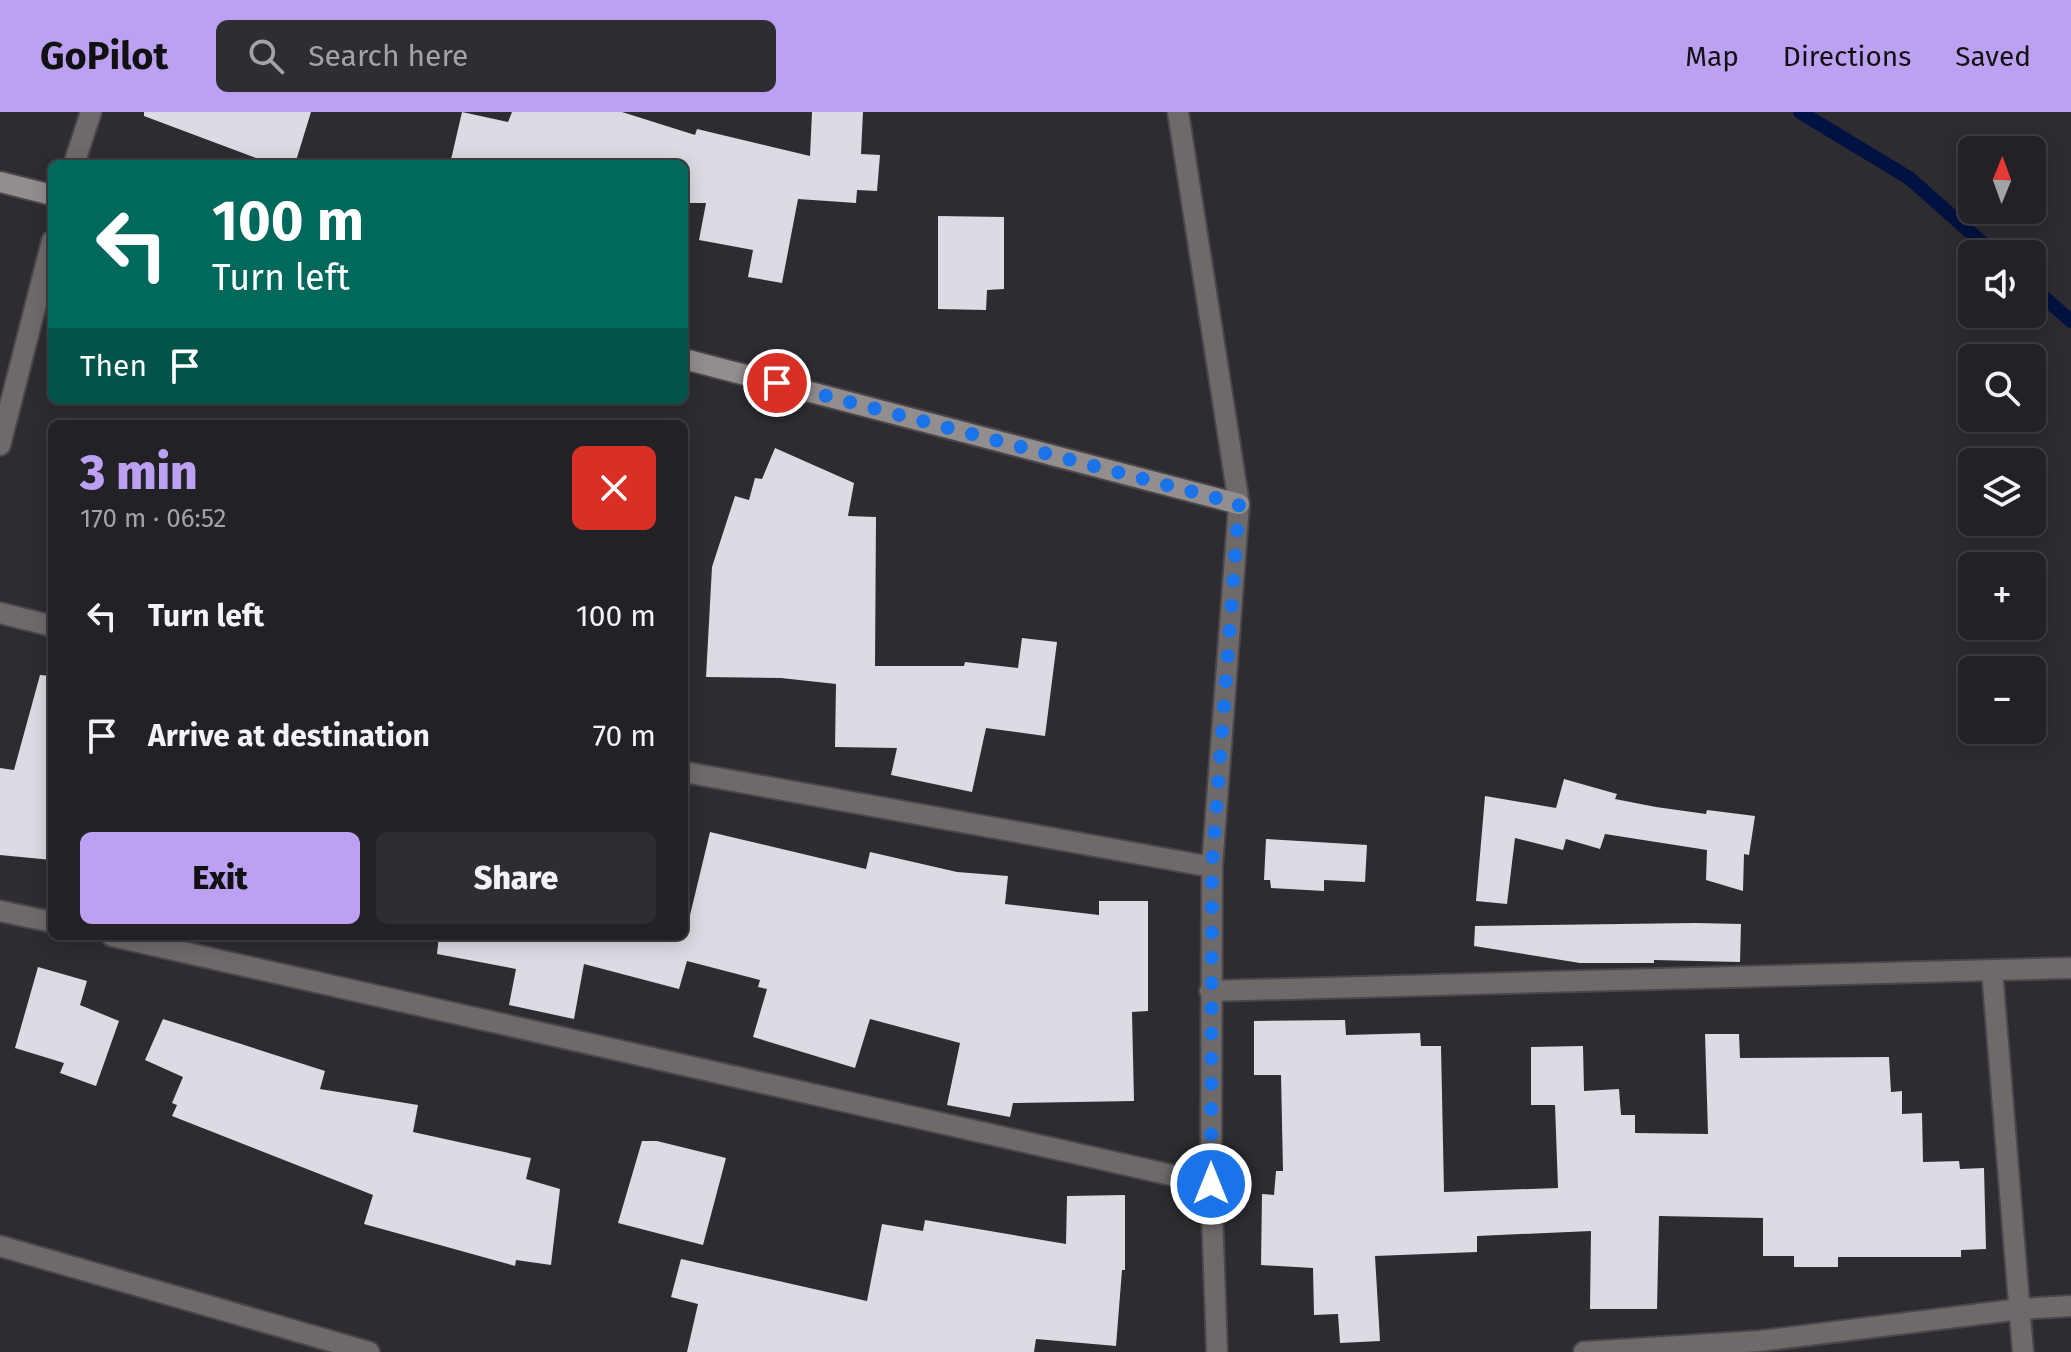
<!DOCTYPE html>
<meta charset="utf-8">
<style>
:root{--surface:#222125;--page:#2e2e32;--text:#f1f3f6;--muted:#a2a3a7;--line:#3f3e42;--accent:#bca0f2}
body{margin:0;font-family:"Fira Sans",sans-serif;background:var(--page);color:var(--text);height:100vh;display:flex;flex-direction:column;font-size:30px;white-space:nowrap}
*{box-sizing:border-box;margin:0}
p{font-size:26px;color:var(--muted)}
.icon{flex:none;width:44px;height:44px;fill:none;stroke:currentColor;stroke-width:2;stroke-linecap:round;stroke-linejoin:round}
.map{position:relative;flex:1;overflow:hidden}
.details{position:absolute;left:48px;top:308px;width:640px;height:520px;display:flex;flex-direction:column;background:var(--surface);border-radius:12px;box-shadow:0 4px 20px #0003,0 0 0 2px var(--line)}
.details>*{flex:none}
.top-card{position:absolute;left:48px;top:48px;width:640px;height:244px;border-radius:12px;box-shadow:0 4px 20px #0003,0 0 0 2px var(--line);background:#00695c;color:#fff;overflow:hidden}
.needle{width:52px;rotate:1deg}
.buttons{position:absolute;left:1958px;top:24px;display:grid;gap:16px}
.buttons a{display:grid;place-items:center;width:88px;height:88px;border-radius:12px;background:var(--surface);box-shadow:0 4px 20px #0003,0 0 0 2px var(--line);font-size:40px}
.pin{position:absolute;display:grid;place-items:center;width:68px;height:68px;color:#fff;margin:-34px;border:4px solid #fff;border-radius:50%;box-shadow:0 2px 8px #0007}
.me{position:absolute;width:88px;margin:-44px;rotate:0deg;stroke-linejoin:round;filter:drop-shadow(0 0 6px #0008)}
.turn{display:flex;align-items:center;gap:28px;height:168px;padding:0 32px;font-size:36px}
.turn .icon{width:104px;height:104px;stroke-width:2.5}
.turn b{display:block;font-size:56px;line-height:68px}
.then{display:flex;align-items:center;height:76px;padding:0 32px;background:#0003;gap:16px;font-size:30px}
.round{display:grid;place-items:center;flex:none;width:84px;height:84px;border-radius:12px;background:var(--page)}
.headline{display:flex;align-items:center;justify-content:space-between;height:136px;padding:0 32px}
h1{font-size:48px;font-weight:800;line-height:60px;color:var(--accent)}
.action{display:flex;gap:16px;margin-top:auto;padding:16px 32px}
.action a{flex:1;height:92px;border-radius:12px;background:var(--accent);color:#111;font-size:32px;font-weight:800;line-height:92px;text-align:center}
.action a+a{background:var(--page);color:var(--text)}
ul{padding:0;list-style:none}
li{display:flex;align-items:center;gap:24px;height:120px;padding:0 32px}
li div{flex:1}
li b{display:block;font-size:30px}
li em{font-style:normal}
header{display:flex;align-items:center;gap:48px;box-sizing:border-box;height:112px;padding:0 40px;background:var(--accent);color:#111}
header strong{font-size:38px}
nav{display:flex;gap:44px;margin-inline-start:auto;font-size:28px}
.search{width:560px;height:72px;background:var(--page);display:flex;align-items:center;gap:20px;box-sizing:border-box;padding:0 28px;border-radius:12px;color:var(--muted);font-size:30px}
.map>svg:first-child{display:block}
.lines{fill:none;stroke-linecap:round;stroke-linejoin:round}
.stream{stroke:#001241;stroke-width:14}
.building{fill:#dcdae2}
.street-casing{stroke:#49474c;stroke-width:24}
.secondary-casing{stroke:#49474c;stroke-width:24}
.street{stroke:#6e6a6a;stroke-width:20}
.secondary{stroke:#938d8d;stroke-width:20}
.route{stroke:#1a73e8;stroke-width:14;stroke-dasharray:0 25.2}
</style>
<header>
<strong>GoPilot</strong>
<div class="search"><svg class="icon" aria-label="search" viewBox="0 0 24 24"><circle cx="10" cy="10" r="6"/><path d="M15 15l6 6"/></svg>Search here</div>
<nav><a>Map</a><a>Directions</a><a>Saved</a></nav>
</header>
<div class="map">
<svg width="2071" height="1240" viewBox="0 0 2071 1240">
<rect width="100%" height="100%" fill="#2e2c31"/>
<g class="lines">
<path class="stream" d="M1800 0 1909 66 1995 142
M2032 175 2071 209"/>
</g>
<path class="building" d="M144 0H311L295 52H272L144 4Z
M462 0 508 10 512 0H622L695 23 697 17 810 44 812 0H863L861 42 880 43 877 79 857 78 856 91 798 87 782 171 748 165 753 138 699 128 706 91H684V52H450Z
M938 104 1004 105V177L987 178 986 198 938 197Z
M775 336 854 371 848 404 876 405 875 554H964L965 550 1018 556 1022 526 1057 530 1045 624 986 616 972 680 891 663 897 636 835 635 836 572 781 566 706 565 712 455 735 384 749 388 755 366 762 367Z
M40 563 52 564V748L0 743V656L14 658Z
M1564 667 1617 682 1615 687 1656 695 1706 702 1707 698 1755 704 1749 743 1744 742 1743 779 1706 768 1707 738 1605 722 1600 737 1566 727 1563 738 1515 726 1507 792 1476 789 1485 684 1556 696Z
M710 720 866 757 870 740 957 760 1008 764 1005 792 1099 803V789H1148V899L1132 900 1134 989 1013 991 1010 1005 947 993 960 931 870 907 855 956 753 925 767 877 758 875 760 868 687 849 679 877 584 852 574 907 509 893 516 857 437 842 439 824H685Z
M1266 727 1367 733 1365 770 1324 768V779L1271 776 1270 768H1264Z
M1696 811 1741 812 1740 850 1654 848V851H1580L1474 834 1475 814Z
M38 855 87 869 80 893 119 909 96 974 60 961 64 951 15 936Z
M163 907 325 959 320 977 418 993 413 1020 531 1046 526 1067 560 1077 551 1153 516 1148 515 1154 364 1112 373 1083 172 1004 177 993 172 991 183 965 145 948Z
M1345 908 1346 923 1420 921 1421 934H1441L1444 1080 1558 1076 1555 993H1531V935L1583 934 1584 979 1619 977 1621 1003H1635V1021L1708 1022 1705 922H1739L1740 946 1889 945 1891 980 1902 979V1002L1922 1001 1923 1050 1959 1049 1960 1057 1984 1056 1986 1137 1961 1138V1145H1838V1155H1794V1144H1763V1106L1659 1104 1657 1197H1590L1591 1119 1477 1124V1140L1375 1144 1380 1229 1340 1231 1338 1202 1314 1203 1313 1156 1261 1153 1262 1082 1274 1083 1276 1059H1283L1281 963H1254V909Z
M642 1029H657L726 1046 703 1133 618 1111Z
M1125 1083V1158H1122L1116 1234 1036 1227 1034 1240H687L698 1192 671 1185 681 1147 867 1189 882 1112 923 1119 925 1108 1066 1132 1067 1084Z"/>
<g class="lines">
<defs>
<path id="street" d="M1178 0 1239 392 1212 755 1211 1072 1217 1240
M74 52 91 0
M0 333 52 129
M0 501 52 514
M684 660 1212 755
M0 799 52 810
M112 824 1211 1072
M1992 858 2023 1240
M1210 879 2071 856
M0 1134 369 1240
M1584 1240 1760 1229 2021 1197 2071 1194"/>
<path id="secondary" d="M0 70 52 83
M684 247 1239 392"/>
</defs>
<use href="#street" class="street-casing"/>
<use href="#secondary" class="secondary-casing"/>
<use href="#street" class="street"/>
<use href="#secondary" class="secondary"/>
</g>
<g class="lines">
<path class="route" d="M777 271 1239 392 1212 755 1211 1072"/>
</g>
</svg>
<div class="buttons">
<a><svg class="needle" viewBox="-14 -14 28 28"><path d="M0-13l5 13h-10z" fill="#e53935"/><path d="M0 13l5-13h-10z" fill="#a2a3a7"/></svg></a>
<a><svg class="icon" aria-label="sound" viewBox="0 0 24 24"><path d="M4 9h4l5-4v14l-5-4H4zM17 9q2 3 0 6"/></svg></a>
<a><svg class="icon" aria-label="search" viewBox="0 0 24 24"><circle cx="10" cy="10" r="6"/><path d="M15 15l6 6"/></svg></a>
<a><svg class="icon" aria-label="layers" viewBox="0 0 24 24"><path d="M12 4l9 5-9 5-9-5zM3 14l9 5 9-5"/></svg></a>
<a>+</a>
<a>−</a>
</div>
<div class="pin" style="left:777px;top:271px;background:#d93025"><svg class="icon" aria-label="arrive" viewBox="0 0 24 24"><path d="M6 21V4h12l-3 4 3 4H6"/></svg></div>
<svg class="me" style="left:1211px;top:1072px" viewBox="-20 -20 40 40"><circle r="17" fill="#1a73e8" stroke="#fff" stroke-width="3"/><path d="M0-11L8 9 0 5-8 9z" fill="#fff"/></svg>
<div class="top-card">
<div class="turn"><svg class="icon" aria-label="left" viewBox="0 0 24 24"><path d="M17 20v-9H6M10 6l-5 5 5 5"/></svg><div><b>100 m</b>Turn left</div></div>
<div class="then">Then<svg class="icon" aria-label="arrive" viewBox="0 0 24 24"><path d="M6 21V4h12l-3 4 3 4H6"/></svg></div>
</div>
<section class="details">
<div class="headline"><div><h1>3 min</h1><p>170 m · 06:52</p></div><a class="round" style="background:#d93025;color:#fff"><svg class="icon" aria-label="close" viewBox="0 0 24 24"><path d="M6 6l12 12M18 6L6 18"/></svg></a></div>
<ul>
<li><svg class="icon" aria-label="left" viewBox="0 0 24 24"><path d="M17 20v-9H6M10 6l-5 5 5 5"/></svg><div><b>Turn left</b></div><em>100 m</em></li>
<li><svg class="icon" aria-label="arrive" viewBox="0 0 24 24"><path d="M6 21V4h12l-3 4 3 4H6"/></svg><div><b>Arrive at destination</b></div><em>70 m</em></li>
</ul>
<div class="action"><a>Exit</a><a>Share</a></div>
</section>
</div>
